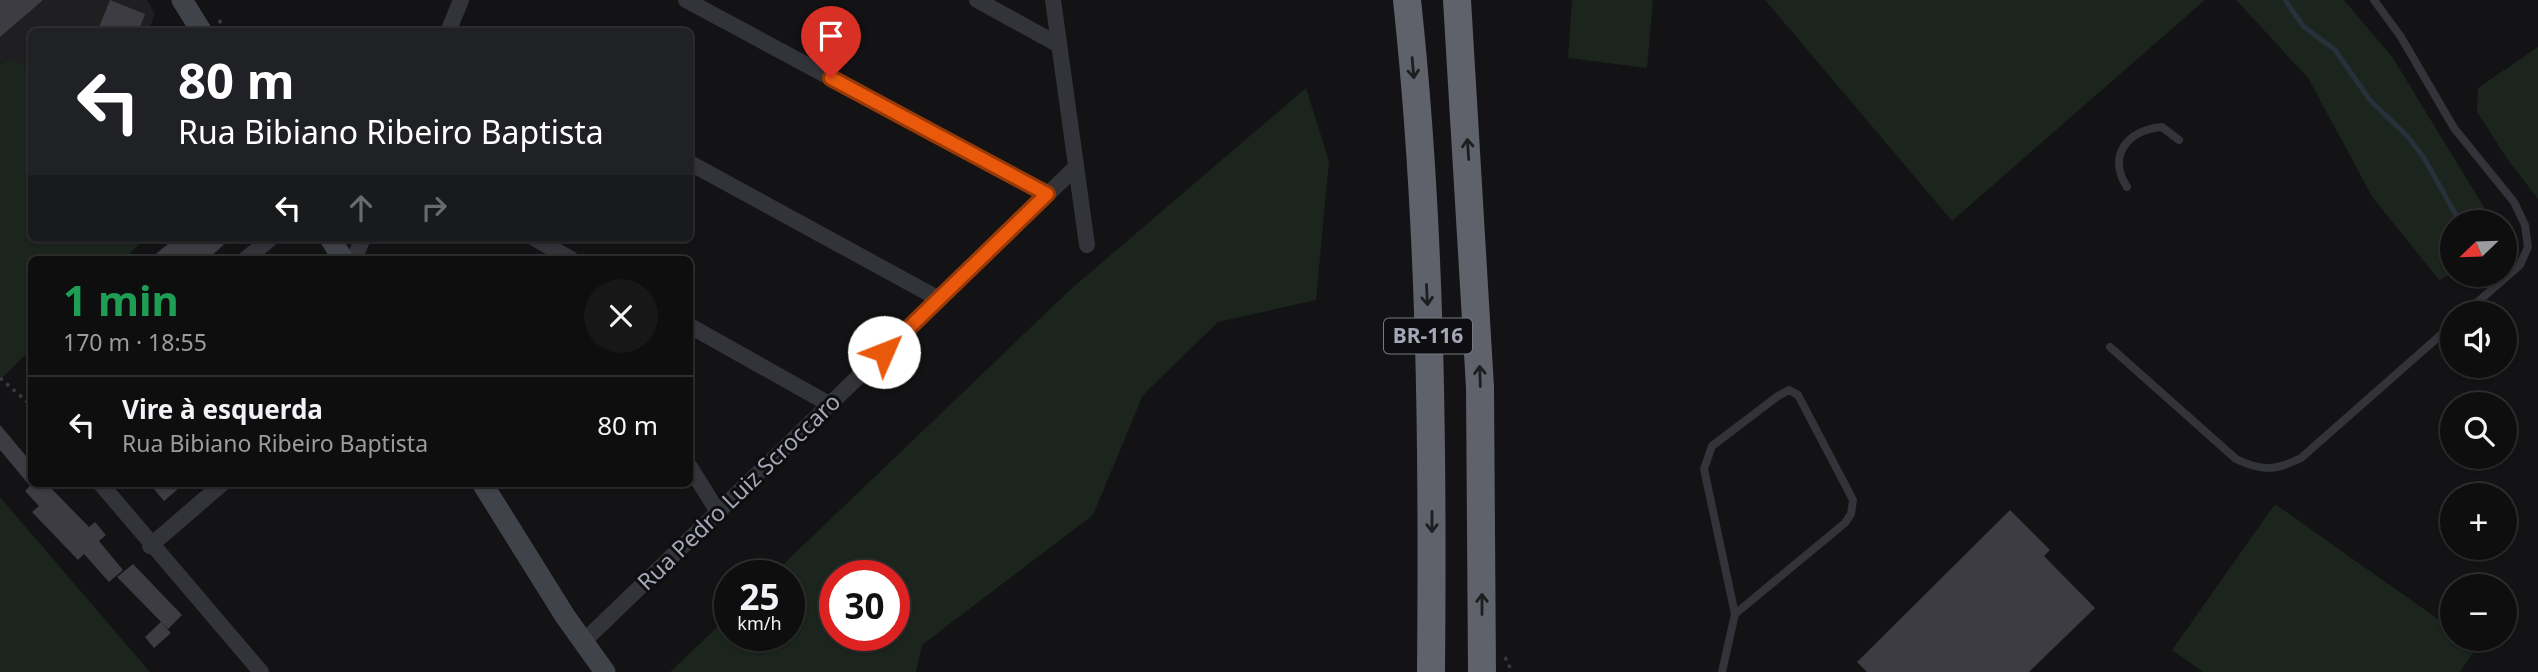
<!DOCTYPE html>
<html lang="pt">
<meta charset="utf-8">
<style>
:root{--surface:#0e0e0f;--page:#171718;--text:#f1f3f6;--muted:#9b9c9e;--line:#2e2e2f}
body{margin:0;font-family:"Noto Sans",sans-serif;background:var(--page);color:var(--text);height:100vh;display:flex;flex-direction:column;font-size:26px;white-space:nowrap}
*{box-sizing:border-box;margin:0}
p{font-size:23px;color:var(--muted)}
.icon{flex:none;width:38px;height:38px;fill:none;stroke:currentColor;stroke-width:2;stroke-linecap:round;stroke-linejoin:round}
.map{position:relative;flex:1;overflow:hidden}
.side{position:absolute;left:28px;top:256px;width:665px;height:231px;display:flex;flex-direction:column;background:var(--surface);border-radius:10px;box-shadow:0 2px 5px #0004,0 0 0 2px var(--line)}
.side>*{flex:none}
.top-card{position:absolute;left:28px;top:28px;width:665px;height:214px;border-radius:10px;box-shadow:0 2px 5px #0004,0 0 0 2px var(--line);background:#202124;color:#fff;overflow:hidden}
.needle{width:46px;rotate:247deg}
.tools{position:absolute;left:2440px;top:210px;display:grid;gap:14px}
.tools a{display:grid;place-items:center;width:77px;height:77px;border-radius:50%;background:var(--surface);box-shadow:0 2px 5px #0004,0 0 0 2px var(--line);font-size:35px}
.speed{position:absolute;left:714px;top:560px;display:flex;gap:14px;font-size:35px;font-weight:700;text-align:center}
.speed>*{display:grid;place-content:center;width:91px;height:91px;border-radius:50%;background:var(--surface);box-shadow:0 2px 5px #0004,0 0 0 2px var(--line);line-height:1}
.speed small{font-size:18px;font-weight:400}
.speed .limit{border:10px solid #d22;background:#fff;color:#111}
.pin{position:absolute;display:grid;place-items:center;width:60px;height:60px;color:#fff;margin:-72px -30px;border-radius:50% 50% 50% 0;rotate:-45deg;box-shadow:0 0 7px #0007}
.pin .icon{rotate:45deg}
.me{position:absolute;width:77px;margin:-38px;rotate:46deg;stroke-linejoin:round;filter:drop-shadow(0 0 5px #0008)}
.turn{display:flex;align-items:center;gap:24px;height:147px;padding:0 35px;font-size:32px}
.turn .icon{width:91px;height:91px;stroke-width:2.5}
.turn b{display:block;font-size:49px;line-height:60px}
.lanes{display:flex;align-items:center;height:66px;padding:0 35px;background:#0003;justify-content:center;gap:35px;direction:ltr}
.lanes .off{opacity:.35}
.round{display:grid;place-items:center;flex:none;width:74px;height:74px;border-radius:37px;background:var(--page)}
.summary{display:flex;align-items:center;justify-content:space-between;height:119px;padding:0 35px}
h1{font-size:42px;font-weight:700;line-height:52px;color:#1e9e55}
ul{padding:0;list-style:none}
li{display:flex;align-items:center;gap:21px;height:98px;padding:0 35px;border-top:2px solid var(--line)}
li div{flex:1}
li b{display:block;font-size:26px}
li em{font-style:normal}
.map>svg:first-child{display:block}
.built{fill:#1f1e21}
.green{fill:#1c241e;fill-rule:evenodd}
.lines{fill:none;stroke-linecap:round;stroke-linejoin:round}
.stream{stroke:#283039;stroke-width:5}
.building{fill:#3c3c42}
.path{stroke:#393b41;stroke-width:3.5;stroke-dasharray:3.5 5;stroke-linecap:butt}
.service{stroke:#33343a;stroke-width:8}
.minor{stroke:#33343a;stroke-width:16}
.secondary{stroke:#41434a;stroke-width:21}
.motorway{stroke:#5f616b;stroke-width:28}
.oneway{stroke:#1e1e21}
.route-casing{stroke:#983908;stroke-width:18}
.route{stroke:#ea580c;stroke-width:12}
.labels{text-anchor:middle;stroke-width:6;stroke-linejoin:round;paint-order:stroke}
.shield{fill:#0e0d0f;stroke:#767984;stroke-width:2}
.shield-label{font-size:21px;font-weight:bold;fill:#a3a7b6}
.street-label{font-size:23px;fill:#a3a7b6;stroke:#0e0d0f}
</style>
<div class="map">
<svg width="2538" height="672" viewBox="0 0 2538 672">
<rect width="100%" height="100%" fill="#131214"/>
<path class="built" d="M0 0H147L155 14 148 31 32 32 31 67 10 58 0 64Z"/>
<path class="green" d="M1572 0H1653L1647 68 1568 58Z
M1765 0H2205L1952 221Z
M2236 0H2344L2393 58 2493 222H2452V274L2439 280 2373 198 2308 78Z
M2538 47V199L2508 160 2477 112 2478 88Z
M10 58 31 67 32 238H146L124 259H32L31 349 0 380V64Z
M1306 88 1329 161 1316 300 1218 322 1143 395 1093 515 922 645 916 672H670L730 615V635H789V576H771L1072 288ZM835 576H894V635H835Z
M0 497 150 672H0Z
M2275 504 2452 629V639H2465L2477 647 2460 672H2203L2172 650Z"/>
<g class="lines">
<path class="stream" d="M2285 0 2303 26 2335 50 2370 100 2408 137 2424 158 2460 222"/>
</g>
<path class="building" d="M0 0H43L0 37Z
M110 0 145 14 138 32H97Z
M175 238H190L195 244 203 238H231L208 259H150Z
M0 425 32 463V485L46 483 89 527 95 522 106 535 99 541 123 570 109 582 84 554 78 560 32 512 39 506 25 491 30 486 0 450Z
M149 483H185L164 501Z
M2010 510 2050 550 2044 556 2095 608 2029 672H1867L1857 662Z
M133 564 182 615 168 629 117 577Z
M161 622 171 633 154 648 145 637Z"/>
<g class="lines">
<path class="path" d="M219 20 226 32
M0 378 32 406
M1505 657 1512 672"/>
<path class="service" d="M2374 0 2401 37 2454 128 2514 202 2525 225 2528 247 2520 265 2465 313
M2127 187C2107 156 2127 130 2162 127L2179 140
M2110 347 2236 459C2261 471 2275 471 2301 458L2452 325
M1722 672 1735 614 1845 523 1851 514 1853 500 1798 395 1789 390 1778 396 1712 446 1704 469 1735 614"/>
<path class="minor" d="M686 0 1047 194
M977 0 1059 45
M1053 0 1087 245
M448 32 461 0
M690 163 939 299
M534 238 571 259
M246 259 271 238
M354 259 363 238
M690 326 829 404
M690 467 718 512
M100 483 261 672
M150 546 223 483
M583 642 1076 167"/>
<path class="secondary" d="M182 0 202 32
M330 238 343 259
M482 483 565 616 605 672"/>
<path class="motorway" d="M1407 0C1431 223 1433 448 1431 672
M1457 0 1480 387 1482 672"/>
</g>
<defs><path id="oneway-shaft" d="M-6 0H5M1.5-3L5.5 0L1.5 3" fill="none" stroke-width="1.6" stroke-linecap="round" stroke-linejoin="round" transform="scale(1.75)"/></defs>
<g class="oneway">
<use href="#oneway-shaft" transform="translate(1413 68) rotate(85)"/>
<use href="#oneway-shaft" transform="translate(1468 149) rotate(-94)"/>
<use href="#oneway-shaft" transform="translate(1427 295) rotate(87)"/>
<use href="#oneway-shaft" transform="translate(1480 376) rotate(-92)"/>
<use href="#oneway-shaft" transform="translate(1432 522) rotate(90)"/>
<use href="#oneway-shaft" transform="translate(1482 604) rotate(-90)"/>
</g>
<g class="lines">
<defs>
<path id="route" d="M831 78 1047 194 884 352"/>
</defs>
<use href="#route" class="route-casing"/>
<use href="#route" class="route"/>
</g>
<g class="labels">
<rect class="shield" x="1384" y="318.5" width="88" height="35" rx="5"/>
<g class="shield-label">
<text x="1428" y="343">BR-116</text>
</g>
<g class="street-label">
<text transform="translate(739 492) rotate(-44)" y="8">Rua Pedro Luiz Scroccaro</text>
</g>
</g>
</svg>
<div class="tools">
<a><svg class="needle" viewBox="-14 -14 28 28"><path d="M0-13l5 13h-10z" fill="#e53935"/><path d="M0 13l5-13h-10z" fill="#9b9c9e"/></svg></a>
<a><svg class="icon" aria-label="sound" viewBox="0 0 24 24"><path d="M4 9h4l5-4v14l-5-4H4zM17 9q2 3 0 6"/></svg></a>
<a><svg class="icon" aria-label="search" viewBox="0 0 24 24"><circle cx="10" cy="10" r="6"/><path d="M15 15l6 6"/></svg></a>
<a>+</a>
<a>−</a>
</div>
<div class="speed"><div>25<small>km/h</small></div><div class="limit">30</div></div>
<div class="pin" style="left:831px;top:78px;background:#d93025"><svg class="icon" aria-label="arrive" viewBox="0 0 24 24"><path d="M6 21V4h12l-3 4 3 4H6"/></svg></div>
<svg class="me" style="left:884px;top:352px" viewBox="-20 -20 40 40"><circle r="19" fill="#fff"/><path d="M0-13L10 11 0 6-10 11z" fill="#ea580c"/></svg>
<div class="top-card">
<div class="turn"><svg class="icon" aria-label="left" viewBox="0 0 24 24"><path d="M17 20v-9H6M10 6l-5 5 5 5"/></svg><div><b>80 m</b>Rua Bibiano Ribeiro Baptista</div></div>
<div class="lanes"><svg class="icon" aria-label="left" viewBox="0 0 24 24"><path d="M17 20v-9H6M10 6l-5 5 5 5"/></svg><svg class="icon off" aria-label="ahead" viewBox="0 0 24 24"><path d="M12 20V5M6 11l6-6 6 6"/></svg><svg class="icon off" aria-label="right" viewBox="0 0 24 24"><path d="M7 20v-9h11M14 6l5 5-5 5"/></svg></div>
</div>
<section class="side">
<div class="summary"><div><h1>1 min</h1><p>170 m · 18:55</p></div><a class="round"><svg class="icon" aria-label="close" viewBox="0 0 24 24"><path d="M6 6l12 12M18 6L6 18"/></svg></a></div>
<ul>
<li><svg class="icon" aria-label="left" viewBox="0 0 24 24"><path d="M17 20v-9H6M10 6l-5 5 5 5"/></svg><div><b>Vire à esquerda</b><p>Rua Bibiano Ribeiro Baptista</p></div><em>80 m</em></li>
</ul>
</section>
</div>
